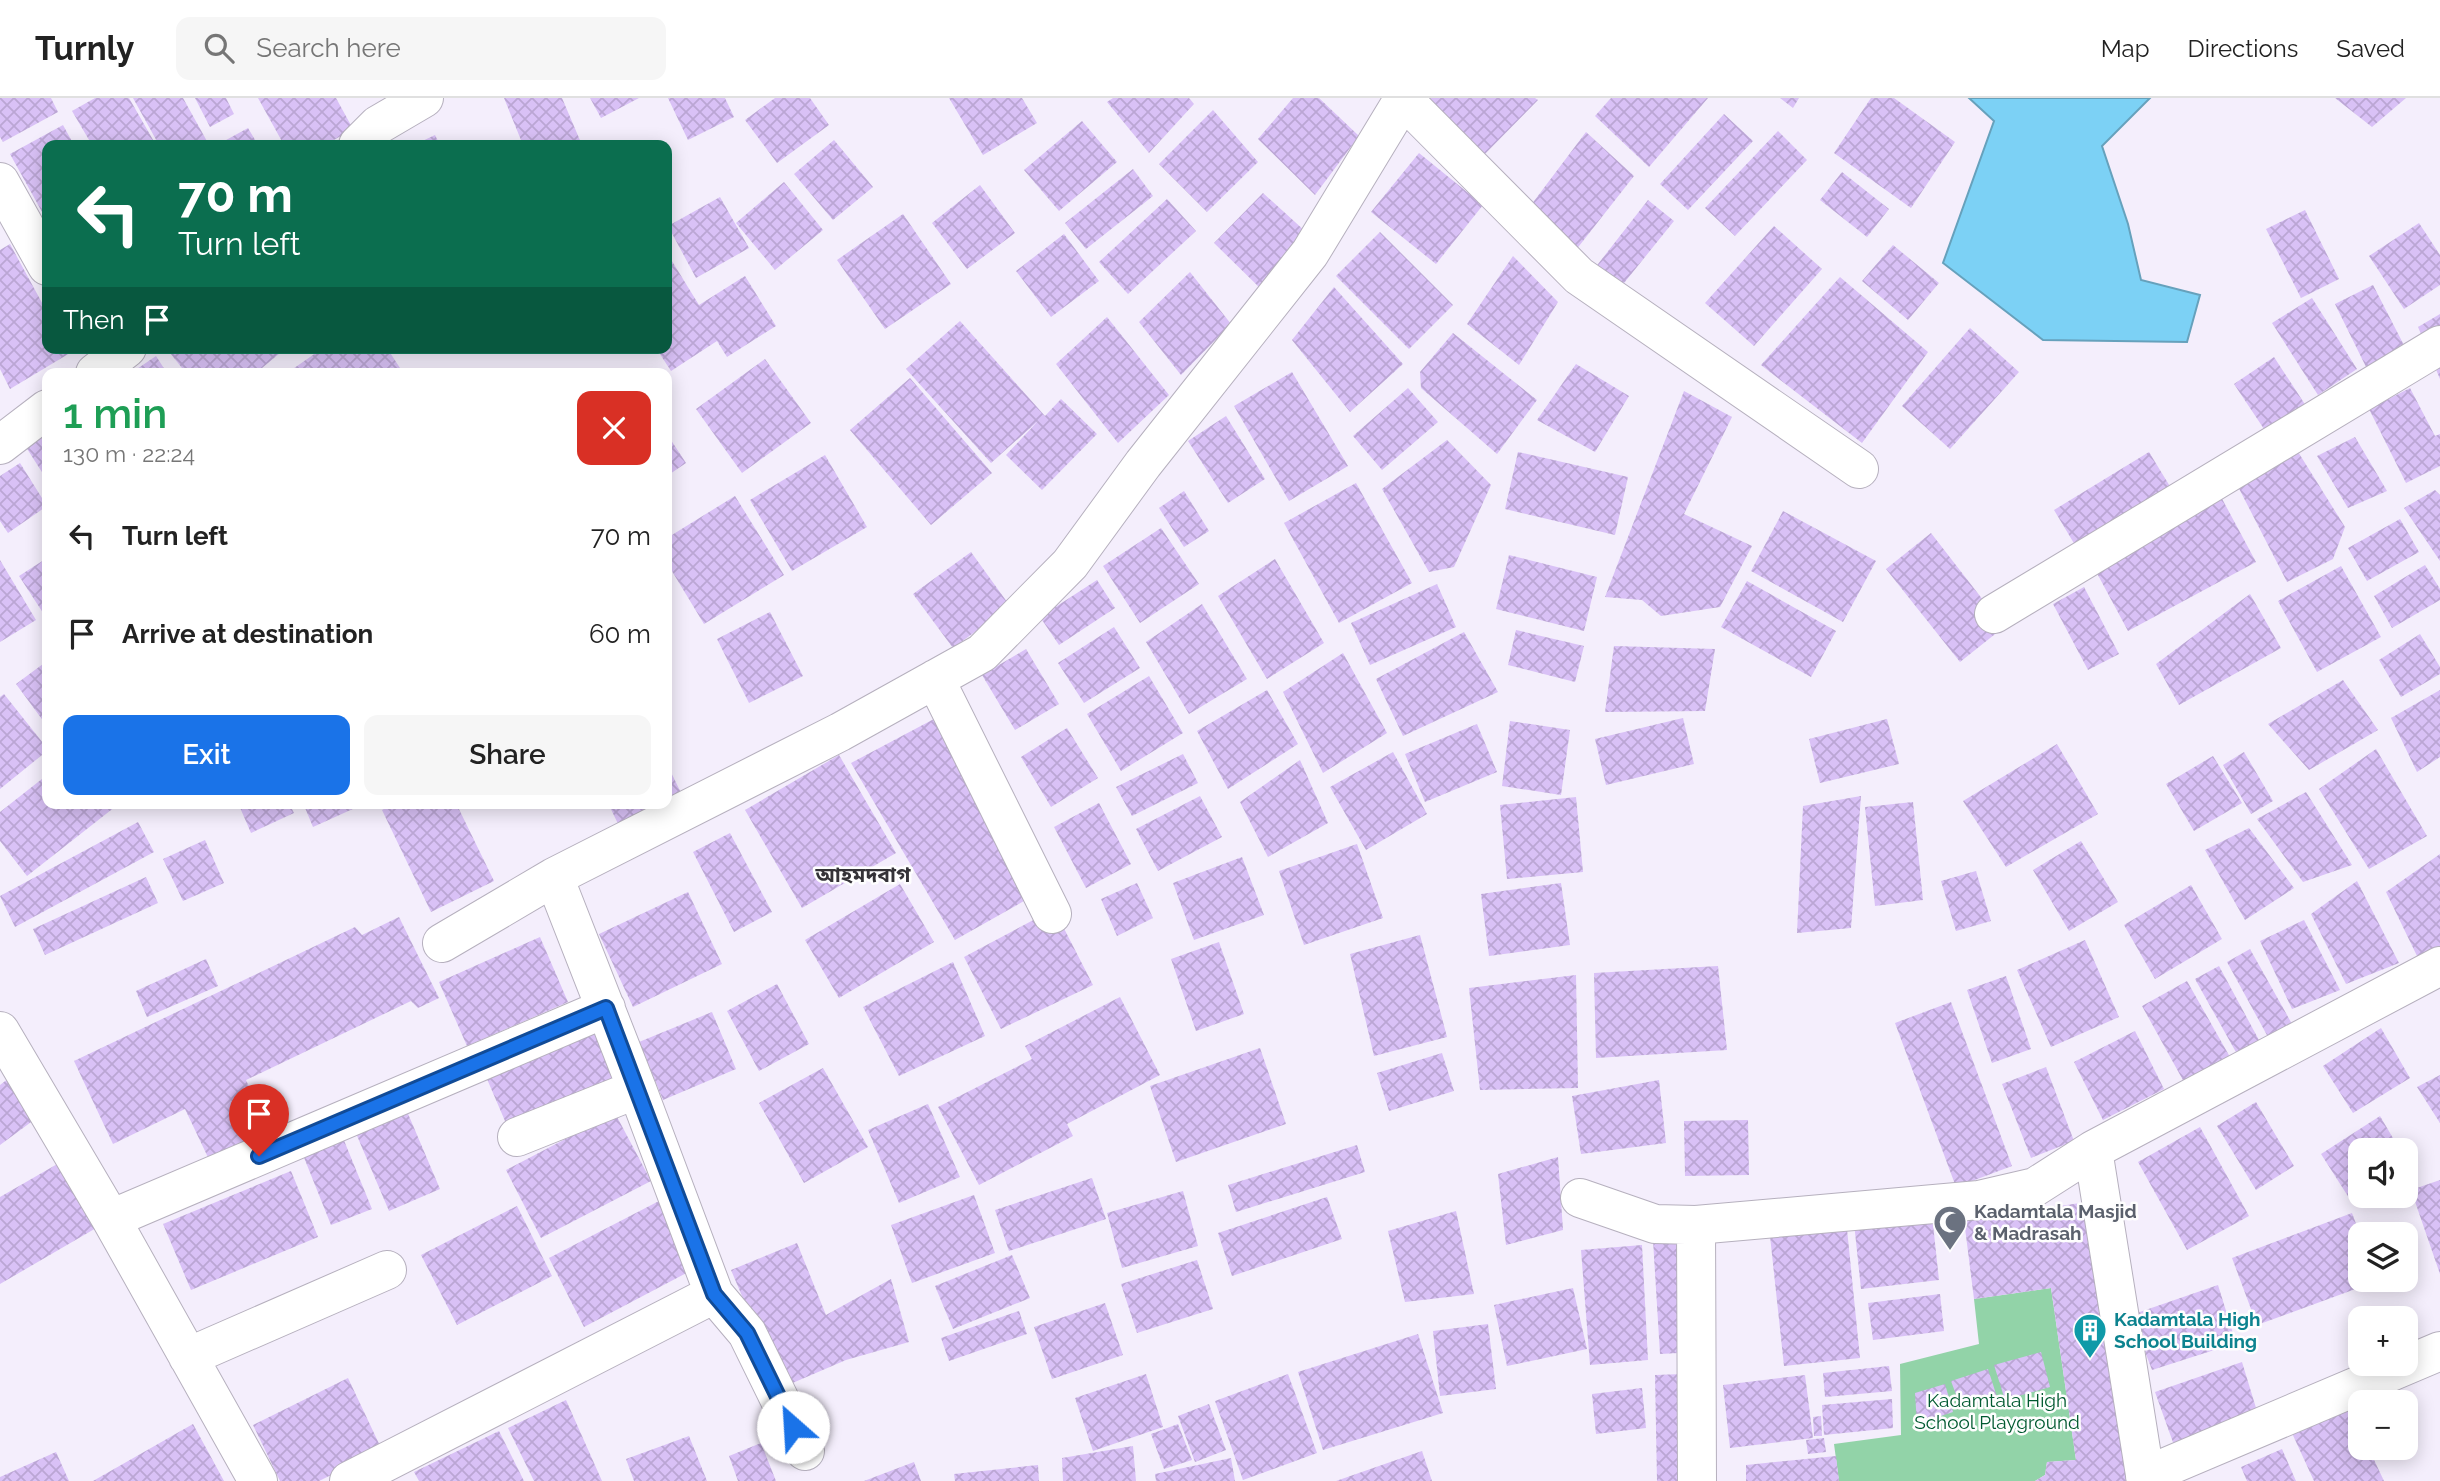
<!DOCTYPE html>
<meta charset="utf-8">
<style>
:root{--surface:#fff;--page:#f6f6f6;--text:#222;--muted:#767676;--line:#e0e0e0;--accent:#1a73e8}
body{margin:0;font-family:Raleway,"Noto Sans Bengali",sans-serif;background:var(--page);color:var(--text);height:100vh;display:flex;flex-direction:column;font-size:26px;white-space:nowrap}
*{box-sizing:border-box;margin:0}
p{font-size:23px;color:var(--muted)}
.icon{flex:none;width:38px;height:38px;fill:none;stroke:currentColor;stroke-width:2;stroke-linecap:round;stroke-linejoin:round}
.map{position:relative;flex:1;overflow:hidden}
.panel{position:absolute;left:42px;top:270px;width:630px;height:441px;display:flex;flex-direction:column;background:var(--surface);border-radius:14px;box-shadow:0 4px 18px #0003}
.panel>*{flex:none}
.top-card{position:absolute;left:42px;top:42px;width:630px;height:214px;border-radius:14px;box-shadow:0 4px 18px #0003;background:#0b6e4f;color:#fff;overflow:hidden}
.fabs{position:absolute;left:2348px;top:1040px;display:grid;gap:14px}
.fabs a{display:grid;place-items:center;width:70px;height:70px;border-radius:14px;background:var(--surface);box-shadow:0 4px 18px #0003;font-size:35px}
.pin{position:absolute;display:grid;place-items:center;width:60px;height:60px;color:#fff;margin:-72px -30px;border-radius:50% 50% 50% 0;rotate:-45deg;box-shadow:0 0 7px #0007}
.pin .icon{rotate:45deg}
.me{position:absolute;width:77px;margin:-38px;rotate:334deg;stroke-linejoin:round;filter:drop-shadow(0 0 5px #0008)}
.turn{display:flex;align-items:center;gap:24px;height:147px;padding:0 21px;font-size:32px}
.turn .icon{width:91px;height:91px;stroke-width:2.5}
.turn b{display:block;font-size:49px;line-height:60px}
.then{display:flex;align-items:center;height:66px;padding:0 21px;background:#0003;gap:14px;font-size:26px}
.round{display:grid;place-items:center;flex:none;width:74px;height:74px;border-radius:14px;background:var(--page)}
.summary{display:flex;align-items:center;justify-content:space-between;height:119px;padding:0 21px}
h1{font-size:42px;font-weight:600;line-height:52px;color:#1e9e55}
.action{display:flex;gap:14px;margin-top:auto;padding:14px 21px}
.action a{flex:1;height:80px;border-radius:14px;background:var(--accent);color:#fff;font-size:28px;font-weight:600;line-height:80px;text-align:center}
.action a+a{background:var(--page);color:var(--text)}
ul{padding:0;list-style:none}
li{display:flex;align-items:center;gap:21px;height:98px;padding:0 21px}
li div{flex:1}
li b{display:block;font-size:26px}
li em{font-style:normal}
header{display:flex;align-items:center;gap:42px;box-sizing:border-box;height:98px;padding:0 35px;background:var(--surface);border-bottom:2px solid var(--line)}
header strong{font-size:33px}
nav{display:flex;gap:38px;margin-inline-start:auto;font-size:24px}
.search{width:490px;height:63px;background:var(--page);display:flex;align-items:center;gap:18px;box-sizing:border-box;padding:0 24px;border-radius:14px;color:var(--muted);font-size:26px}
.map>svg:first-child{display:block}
.park{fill:#92d3a8}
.water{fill:#7cd1f5;stroke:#66a1bc;stroke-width:2}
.building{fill:url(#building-cross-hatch)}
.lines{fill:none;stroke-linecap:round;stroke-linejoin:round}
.minor-casing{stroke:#b6b0be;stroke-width:40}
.minor{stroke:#fff;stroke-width:38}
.route-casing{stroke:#114b97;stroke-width:18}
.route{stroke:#1a73e8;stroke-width:12}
.labels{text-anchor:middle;stroke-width:5;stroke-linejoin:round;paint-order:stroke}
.worship-label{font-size:19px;font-weight:bold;fill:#5b616d;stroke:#fefefe;text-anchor:start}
.culture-label{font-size:19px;font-weight:bold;fill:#0d838f;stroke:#fefefe;text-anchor:start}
.park-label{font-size:19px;fill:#005930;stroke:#fefefe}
.neighbourhood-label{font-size:21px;font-weight:bold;fill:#343237;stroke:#fefefe}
</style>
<header>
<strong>Turnly</strong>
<div class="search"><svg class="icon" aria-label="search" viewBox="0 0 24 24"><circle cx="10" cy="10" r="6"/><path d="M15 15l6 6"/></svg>Search here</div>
<nav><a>Map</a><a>Directions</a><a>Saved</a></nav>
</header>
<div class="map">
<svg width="2440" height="1383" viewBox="0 0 2440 1383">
<defs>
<pattern id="building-cross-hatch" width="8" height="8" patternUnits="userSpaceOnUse" patternTransform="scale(1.75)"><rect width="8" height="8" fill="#d9c1f6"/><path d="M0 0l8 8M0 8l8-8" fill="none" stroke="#bba6d4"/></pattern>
</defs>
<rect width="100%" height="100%" fill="#f4eefc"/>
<path class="park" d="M2051 1190 2076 1362 2047 1364 2045 1377 2035 1383H1839L1834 1346 1901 1337 1900 1266 1979 1246 1974 1201Z"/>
<path class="water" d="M1969 0H2150L2102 48 2128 126 2141 182 2200 197 2187 244 2043 242 1943 165 1994 23Z"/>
<path class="building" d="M0 0H51L58 14 3 44 0 39Z
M95 0H129L156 47H92L72 13Z
M133 0H183L208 45 203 47H159Z
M195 0H226L234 16 210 29Z
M258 0H336L353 31 325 47H284Z
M504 0H562L582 47H523Z
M590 0H639L601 20Z
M668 0H725L734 19 688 42Z
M775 0H810L829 27 777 65 745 22Z
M949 0H1022L1037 25 983 57Z
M1113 0H1189L1194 6 1149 55 1107 4Z
M1293 0H1319L1359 38 1315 97 1258 41Z
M1426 0H1535L1538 2 1480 61Z
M1611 0H1708L1649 69 1595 18Z
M1780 0H1799L1793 10Z
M1871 0H1894L1955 44 1911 110 1834 55Z
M2335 0H2406L2372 29Z
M1213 12 1258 64 1207 114 1159 66Z
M1724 16 1753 43 1688 112 1660 86Z
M1082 23 1117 64 1059 113 1024 72Z
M63 27 74 47H47V123L10 56Z
M248 30 258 47H217Z
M1778 33 1807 62 1735 138 1705 110Z
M1586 34 1634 78 1572 157 1528 111Z
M435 37 440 47H414Z
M834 42 873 89 833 122 794 76Z
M1419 55 1483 107 1436 166 1371 114Z
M1133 71 1153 98 1086 151 1065 125Z
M1842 74 1889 111 1867 139 1820 102Z
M784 84 823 132 775 172 736 125Z
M980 87 1015 135 967 171 932 125Z
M1263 95 1306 134 1260 190 1214 145Z
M720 99 749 150 696 180 668 128Z
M1167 101 1196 133 1128 196 1099 164Z
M1648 102 1674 123 1616 195 1591 175Z
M2305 112 2339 181 2301 200 2266 131Z
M903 116 951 186 885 231 837 162Z
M2419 125 2440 157V187L2404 211 2369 158Z
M1774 128 1822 171 1754 248 1705 205Z
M1380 134 1453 207 1409 251 1336 178Z
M1064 136 1099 183 1051 219 1016 173Z
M10 146 47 214V250H67L70 255 10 291 0 271V152Z
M1893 147 1939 185 1908 222 1862 183Z
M667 155 699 207 745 178 776 228 727 259 717 243 671 273 656 250H667Z
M1513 158 1558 204 1519 267 1467 226Z
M1190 174 1231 226 1181 277 1139 224Z
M1840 179 1928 254 1862 345 1761 267Z
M2373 187 2408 255 2369 275 2335 206Z
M1334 189 1403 266 1350 314 1292 242Z
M2312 200 2357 271 2318 297 2272 225Z
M2440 216V281L2418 229Z
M1107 219 1169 297 1118 345 1056 266Z
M960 223 1045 318 1061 301 1097 336 1042 392 1006 357 1038 323 991 365 906 271Z
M1970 230 2019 274 1950 351 1902 308Z
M1453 235 1537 302 1497 356 1421 290 1420 274Z
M166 250H286L256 275H186Z
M323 250H387L400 270 393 275H287Z
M156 258 167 275H131Z
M2274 259 2308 311 2268 337 2234 286Z
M765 261 811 325 742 375 696 311Z
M1576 266 1629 298 1595 354 1537 322Z
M1292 274 1348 368 1289 403 1234 308Z
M910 280 992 375 931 427 850 332Z
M1408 290 1438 324 1382 372 1353 338Z
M2410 290 2435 338 2440 336V368L2406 385 2369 311Z
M1684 293 1732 319 1684 416 1752 448 1720 509 1661 518 1642 502 1605 499Z
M1226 318 1265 381 1228 405 1188 343Z
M47 330V382L24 346Z
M667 336 686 365 667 378Z
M2355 339 2387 393 2348 410 2317 358Z
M1447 342 1491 387 1454 469 1429 474 1382 391Z
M2295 349 2345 429 2333 461 2287 484 2230 373Z
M1518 354 1628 379 1615 437 1505 411Z
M2149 354 2174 395 2078 452 2054 412Z
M825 357 867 429 792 473 750 402Z
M20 365 47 408 8 435 0 423V378Z
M2213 384 2256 464 2128 533 2085 453Z
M1356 385 1412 485 1339 525 1284 425Z
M2435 392 2440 397V463L2404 410Z
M1184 393 1209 433 1184 449 1159 410Z
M735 398 784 477 704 526 667 465V440Z
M1783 413 1876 463 1843 524 1751 473Z
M2400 421 2419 454 2367 483 2348 450Z
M1161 430 1199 486 1140 525 1103 468Z
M1931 435 2004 529 1960 564 1886 471Z
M971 454 1010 508 953 550 913 496Z
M1509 457 1597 479 1584 533 1496 511Z
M47 460V521L19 478Z
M1275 461 1324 545 1267 581 1218 498Z
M0 462 36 522 0 544Z
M2425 467 2440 491V502L2392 530 2374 498Z
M2341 468 2381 539 2317 574 2278 503Z
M1097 482 1115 510 1059 547 1040 519Z
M1747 483 1836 533 1811 579 1721 529Z
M1437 486 1456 529 1370 567 1351 525Z
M2084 489 2119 556 2088 572 2053 506Z
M2250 496 2281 550 2179 607 2156 566Z
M1202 506 1247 581 1189 616 1146 544Z
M770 514 803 578 749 605 717 541Z
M1114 529 1140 570 1084 605 1058 565Z
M1516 532 1584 548 1575 584 1508 567Z
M1464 534 1498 594 1403 638 1376 581Z
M2420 536 2440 569V576L2401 599 2379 562Z
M1614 548 1715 551 1705 613 1605 614Z
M1026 551 1059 606 1015 632 982 577Z
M1343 555 1387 635 1323 675 1283 594Z
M47 563V628L16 586Z
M1149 578 1183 635 1121 673 1087 616Z
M2343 582 2378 632 2309 672 2268 626Z
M1267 592 1298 646 1228 691 1197 633Z
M2440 592V659L2417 674 2391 620Z
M4 596 47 650V653L0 691V599Z
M949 613 1047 790 955 842 851 665Z
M1683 620 1694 666 1606 687 1595 641Z
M1887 621 1899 666 1820 685 1809 641Z
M1510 623 1570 632 1561 697 1502 688Z
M1477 626 1497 674 1425 704 1405 656Z
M1067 630 1098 680 1051 709 1021 659Z
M2057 646 2098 716 2006 769 1963 703Z
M2376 651 2427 738 2369 771 2319 691Z
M1393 654 1427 716 1366 752 1330 689Z
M2244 654 2273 703 2251 716 2223 667Z
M1183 656 1198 685 1132 718 1116 689Z
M839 657 896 755 802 810 745 712Z
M2213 658 2242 705 2194 733 2166 686Z
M1300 662 1328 725 1268 759 1240 704Z
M667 666 683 699 620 730 608 705H667Z
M47 677V705H120L27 778 0 743V714Z
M2306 694 2352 767 2303 784 2257 721Z
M1200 698 1222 739 1158 773 1136 731Z
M1861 698 1851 830 1797 835 1803 708Z
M1576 699 1583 774 1507 781 1500 707Z
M1913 704 1923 802 1875 808 1865 709Z
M238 705H289L294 715 251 735Z
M303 705H366L313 729Z
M395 705H456L494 783 431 814 382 712Z
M1099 705 1131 766 1086 790 1054 729Z
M138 724 154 754 15 829 0 798Z
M2249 730 2294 790 2245 822 2205 752Z
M730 735 772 814 734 834 693 754Z
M205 742 224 785 183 803 163 761Z
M2081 743 2118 804 2069 833 2033 772Z
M1357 746 1383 820 1304 847 1279 773Z
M2440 756V849L2418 860 2386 794Z
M1242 759 1264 817 1194 842 1173 785Z
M1976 773 1991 823 1956 833 1941 783Z
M146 779 158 805 45 857 33 831Z
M2357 783 2399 865 2346 886 2311 816Z
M1137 785 1153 820 1117 838 1101 801Z
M1561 785 1570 847 1489 858 1481 796Z
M900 786 934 844 839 900 805 842Z
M2191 787 2222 841 2155 881 2124 827Z
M688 794 722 866 633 909 599 836Z
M1054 811 1093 887 1001 931 964 859Z
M399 819 439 900 418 910 411 903 246 982 274 1043 214 1072 185 1011 113 1046 74 963 355 829 362 837Z
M2304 822 2340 892 2292 911 2260 843Z
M1420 837 1447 939 1374 958 1350 856Z
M540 839 568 904 467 948 439 884Z
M2085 842 2119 919 2051 949 2017 872Z
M1219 844 1244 916 1196 933 1171 861Z
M2250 851 2292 926 2268 939 2227 864Z
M206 861 218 888 147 919 136 893Z
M953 864 985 938 899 978 863 909Z
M1718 868 1727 952 1596 960 1594 875Z
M2219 868 2260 944 2237 956 2195 881Z
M1576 877 1578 990 1480 992 1469 890Z
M2006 878 2031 951 1992 965 1967 892Z
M2187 883 2230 959 2184 984 2142 908Z
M777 886 809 946 759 973 727 913Z
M1120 899 1160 977 1067 1026 1073 1038 979 1087 938 1009 1032 961 1025 948Z
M1951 904 2012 1068 1956 1089 1895 925Z
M712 914 736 971 663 1002 639 944Z
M595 926 619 983 508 1030 484 974Z
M2381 930 2410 980 2353 1015 2323 968Z
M2135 933 2164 991 2103 1022 2074 964Z
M1260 950 1286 1026 1176 1064 1150 988Z
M1442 955 1454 993 1389 1013 1377 975Z
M2046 969 2074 1043 2031 1060 2002 986Z
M823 970 868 1049 804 1085 759 1005Z
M13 977 42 1016 0 1047V987Z
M2440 977V1025L2417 989Z
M1659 982 1666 1045 1581 1056 1572 998Z
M2256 1004 2294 1068 2256 1092 2217 1028Z
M928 1006 960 1079 899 1105 868 1032Z
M406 1011 440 1091 389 1113 355 1033Z
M615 1015 651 1083 541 1140 506 1072Z
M2380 1018 2400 1052H2361V1097L2351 1103 2321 1056Z
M1748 1022 1749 1077 1685 1078 1684 1023Z
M2200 1029 2249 1118 2187 1152 2138 1064Z
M343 1040 372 1111 331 1127 303 1057Z
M1357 1047 1365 1074 1236 1114 1228 1087Z
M1558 1059 1563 1132 1506 1147 1498 1076Z
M66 1061 103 1126 0 1186V1099Z
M291 1073 318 1139 191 1192 163 1126Z
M1092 1080 1106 1121 1009 1153 995 1112Z
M2440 1082V1176L2411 1092Z
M1183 1093 1198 1148 1122 1170 1107 1115Z
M974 1097 995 1155 912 1185 891 1127Z
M1327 1099 1342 1141 1232 1178 1218 1135Z
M659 1103 694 1171 584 1229 549 1160Z
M2094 1103 2136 1383H2035L2045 1377 2047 1364 2076 1362 2051 1190 1974 1201 1964 1122Z
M517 1108 552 1178 457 1227 421 1157Z
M1456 1113 1474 1196 1405 1204 1388 1133Z
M2352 1115 2361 1139V1181L2380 1182 2257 1227 2232 1160Z
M1932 1117 1939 1182 1861 1191 1854 1125Z
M1847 1131 1860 1260 1784 1268 1770 1138Z
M1708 1139 1715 1253 1660 1256 1653 1142Z
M797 1145 826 1217 891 1181 909 1244 846 1262 781 1290 731 1172Z
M1642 1147 1648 1262 1590 1267 1581 1152Z
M1012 1157 1030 1200 953 1231 935 1188Z
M1197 1162 1213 1211 1137 1235 1121 1186Z
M2218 1187 2236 1245 2152 1272 2131 1217Z
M1573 1190 1587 1251 1507 1268 1494 1207Z
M1940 1196 1944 1233 1873 1242 1868 1205Z
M1105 1205 1123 1257 1052 1281 1034 1229Z
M1019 1213 1027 1236 949 1263 941 1240Z
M1488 1226 1496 1291 1440 1298 1433 1233Z
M1418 1236 1443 1315 1323 1352 1298 1274Z
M2041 1254 2050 1289 2005 1302 1994 1267Z
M2242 1264 2260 1323 2175 1350 2155 1294Z
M1889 1268 1892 1293 1825 1299 1823 1275Z
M1988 1271 1997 1299 1961 1310 1951 1283Z
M1709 1275 1710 1383H1657L1655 1277Z
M1146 1276 1163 1329 1093 1353 1075 1300Z
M1288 1276 1317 1355 1243 1382 1215 1303Z
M1805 1277 1813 1340 1730 1350 1723 1287Z
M348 1280 382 1352 319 1383H280L253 1327Z
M1945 1286 1953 1314 1917 1326 1915 1295Z
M1642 1290 1646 1330 1596 1336 1592 1296Z
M1892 1301 1893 1330 1824 1337 1822 1307Z
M566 1302 602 1383H534L508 1330Z
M1209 1306 1226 1352 1195 1364 1178 1318Z
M2349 1306 2361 1332V1349H2368L2384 1383H2314L2291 1333Z
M1821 1318 1822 1338H1814L1813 1319Z
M193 1326 224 1383H93Z
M1178 1326 1192 1362 1164 1371 1151 1336Z
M499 1333 524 1383H419L414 1374Z
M689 1338 707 1383H634L626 1361Z
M1824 1340 1826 1354 1808 1356 1806 1342Z
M761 1345 776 1383H738L729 1358Z
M1133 1348 1136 1383H1063L1062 1360Z
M2282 1351 2296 1383H2247L2241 1369Z
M1422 1353 1432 1383H1336Z
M56 1354 69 1383H0V1379Z
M1836 1358 1839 1383H1746V1367Z
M1231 1360 1235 1383H1156L1155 1376Z
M914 1364 921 1383H864Z
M1038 1367 1039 1383H955L954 1376Z"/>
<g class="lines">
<defs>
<path id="minor" d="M1403 1 1579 178 1859 371
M358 47 378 27 424 0
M0 84 47 168
M95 275 127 250
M0 347 47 311
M1994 516 2440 247
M935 581 1052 816
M554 779 840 634 982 555 1070 466 1143 366 1310 155 1404 0
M442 845 554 779 637 991 714 1196 747 1235 805 1353
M0 933 111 1121 258 1383
M517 1039 637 991
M1580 1100 1655 1126 1696 1127 1979 1102 2035 1089 2093 1052
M111 1121 606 910
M1696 1127 1697 1383
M188 1259 387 1172
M2145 1378 2440 1253
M349 1383 714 1196
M2146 1383 2093 1052 2440 868"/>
</defs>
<use href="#minor" class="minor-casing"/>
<use href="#minor" class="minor"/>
</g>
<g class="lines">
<defs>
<path id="route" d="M259 1058 606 910 714 1196 747 1235 793 1329"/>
</defs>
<use href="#route" class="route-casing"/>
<use href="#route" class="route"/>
</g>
<defs>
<symbol id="mosque-pin" viewBox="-11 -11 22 30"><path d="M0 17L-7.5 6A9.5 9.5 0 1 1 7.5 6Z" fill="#6b7280" stroke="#fefefe"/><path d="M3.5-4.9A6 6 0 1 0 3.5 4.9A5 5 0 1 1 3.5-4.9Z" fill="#fff"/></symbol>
<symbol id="building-pin" viewBox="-11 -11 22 30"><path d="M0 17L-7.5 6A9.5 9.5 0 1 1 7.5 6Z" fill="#0f9aa8" stroke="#fefefe"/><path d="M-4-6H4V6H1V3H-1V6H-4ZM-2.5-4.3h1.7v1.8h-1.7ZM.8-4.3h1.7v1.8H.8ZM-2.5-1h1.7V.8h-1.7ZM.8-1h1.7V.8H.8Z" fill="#fff"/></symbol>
</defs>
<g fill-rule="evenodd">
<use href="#mosque-pin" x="1931" y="1105" width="38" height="52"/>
<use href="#building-pin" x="2071" y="1213" width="38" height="52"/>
</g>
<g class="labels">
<g class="worship-label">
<text x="1974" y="1120">Kadamtala Masjid<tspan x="1974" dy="22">&amp; Madrasah</tspan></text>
</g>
<g class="culture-label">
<text x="2114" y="1228">Kadamtala High<tspan x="2114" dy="22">School Building</tspan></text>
</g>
<g class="park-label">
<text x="1997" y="1309">Kadamtala High<tspan x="1997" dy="22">School Playground</tspan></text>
</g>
<g class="neighbourhood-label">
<text x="863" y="784">আহমদবাগ</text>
</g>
</g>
</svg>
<div class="fabs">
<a><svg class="icon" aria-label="sound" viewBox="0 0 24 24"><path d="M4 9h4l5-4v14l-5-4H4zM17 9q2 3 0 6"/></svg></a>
<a><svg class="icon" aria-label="layers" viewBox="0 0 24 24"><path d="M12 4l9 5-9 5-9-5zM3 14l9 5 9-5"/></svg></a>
<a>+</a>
<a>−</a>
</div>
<div class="pin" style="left:259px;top:1058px;background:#d93025"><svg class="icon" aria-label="arrive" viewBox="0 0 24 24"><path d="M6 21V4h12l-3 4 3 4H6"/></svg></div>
<svg class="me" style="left:793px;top:1329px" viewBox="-20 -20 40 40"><circle r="19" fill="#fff"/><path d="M0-13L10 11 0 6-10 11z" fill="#1a73e8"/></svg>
<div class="top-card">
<div class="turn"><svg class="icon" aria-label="left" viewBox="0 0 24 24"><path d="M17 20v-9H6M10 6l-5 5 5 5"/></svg><div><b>70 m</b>Turn left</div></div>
<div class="then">Then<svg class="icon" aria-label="arrive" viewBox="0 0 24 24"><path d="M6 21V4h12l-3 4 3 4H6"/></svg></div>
</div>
<section class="panel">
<div class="summary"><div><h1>1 min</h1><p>130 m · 22:24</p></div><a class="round" style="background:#d93025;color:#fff"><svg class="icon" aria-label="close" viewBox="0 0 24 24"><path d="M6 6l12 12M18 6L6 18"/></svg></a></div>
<ul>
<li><svg class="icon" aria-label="left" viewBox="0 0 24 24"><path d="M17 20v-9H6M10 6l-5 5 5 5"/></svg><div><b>Turn left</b></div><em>70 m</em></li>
<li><svg class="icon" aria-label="arrive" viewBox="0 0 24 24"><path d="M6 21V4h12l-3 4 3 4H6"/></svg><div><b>Arrive at destination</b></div><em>60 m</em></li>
</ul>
<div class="action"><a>Exit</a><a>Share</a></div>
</section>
</div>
